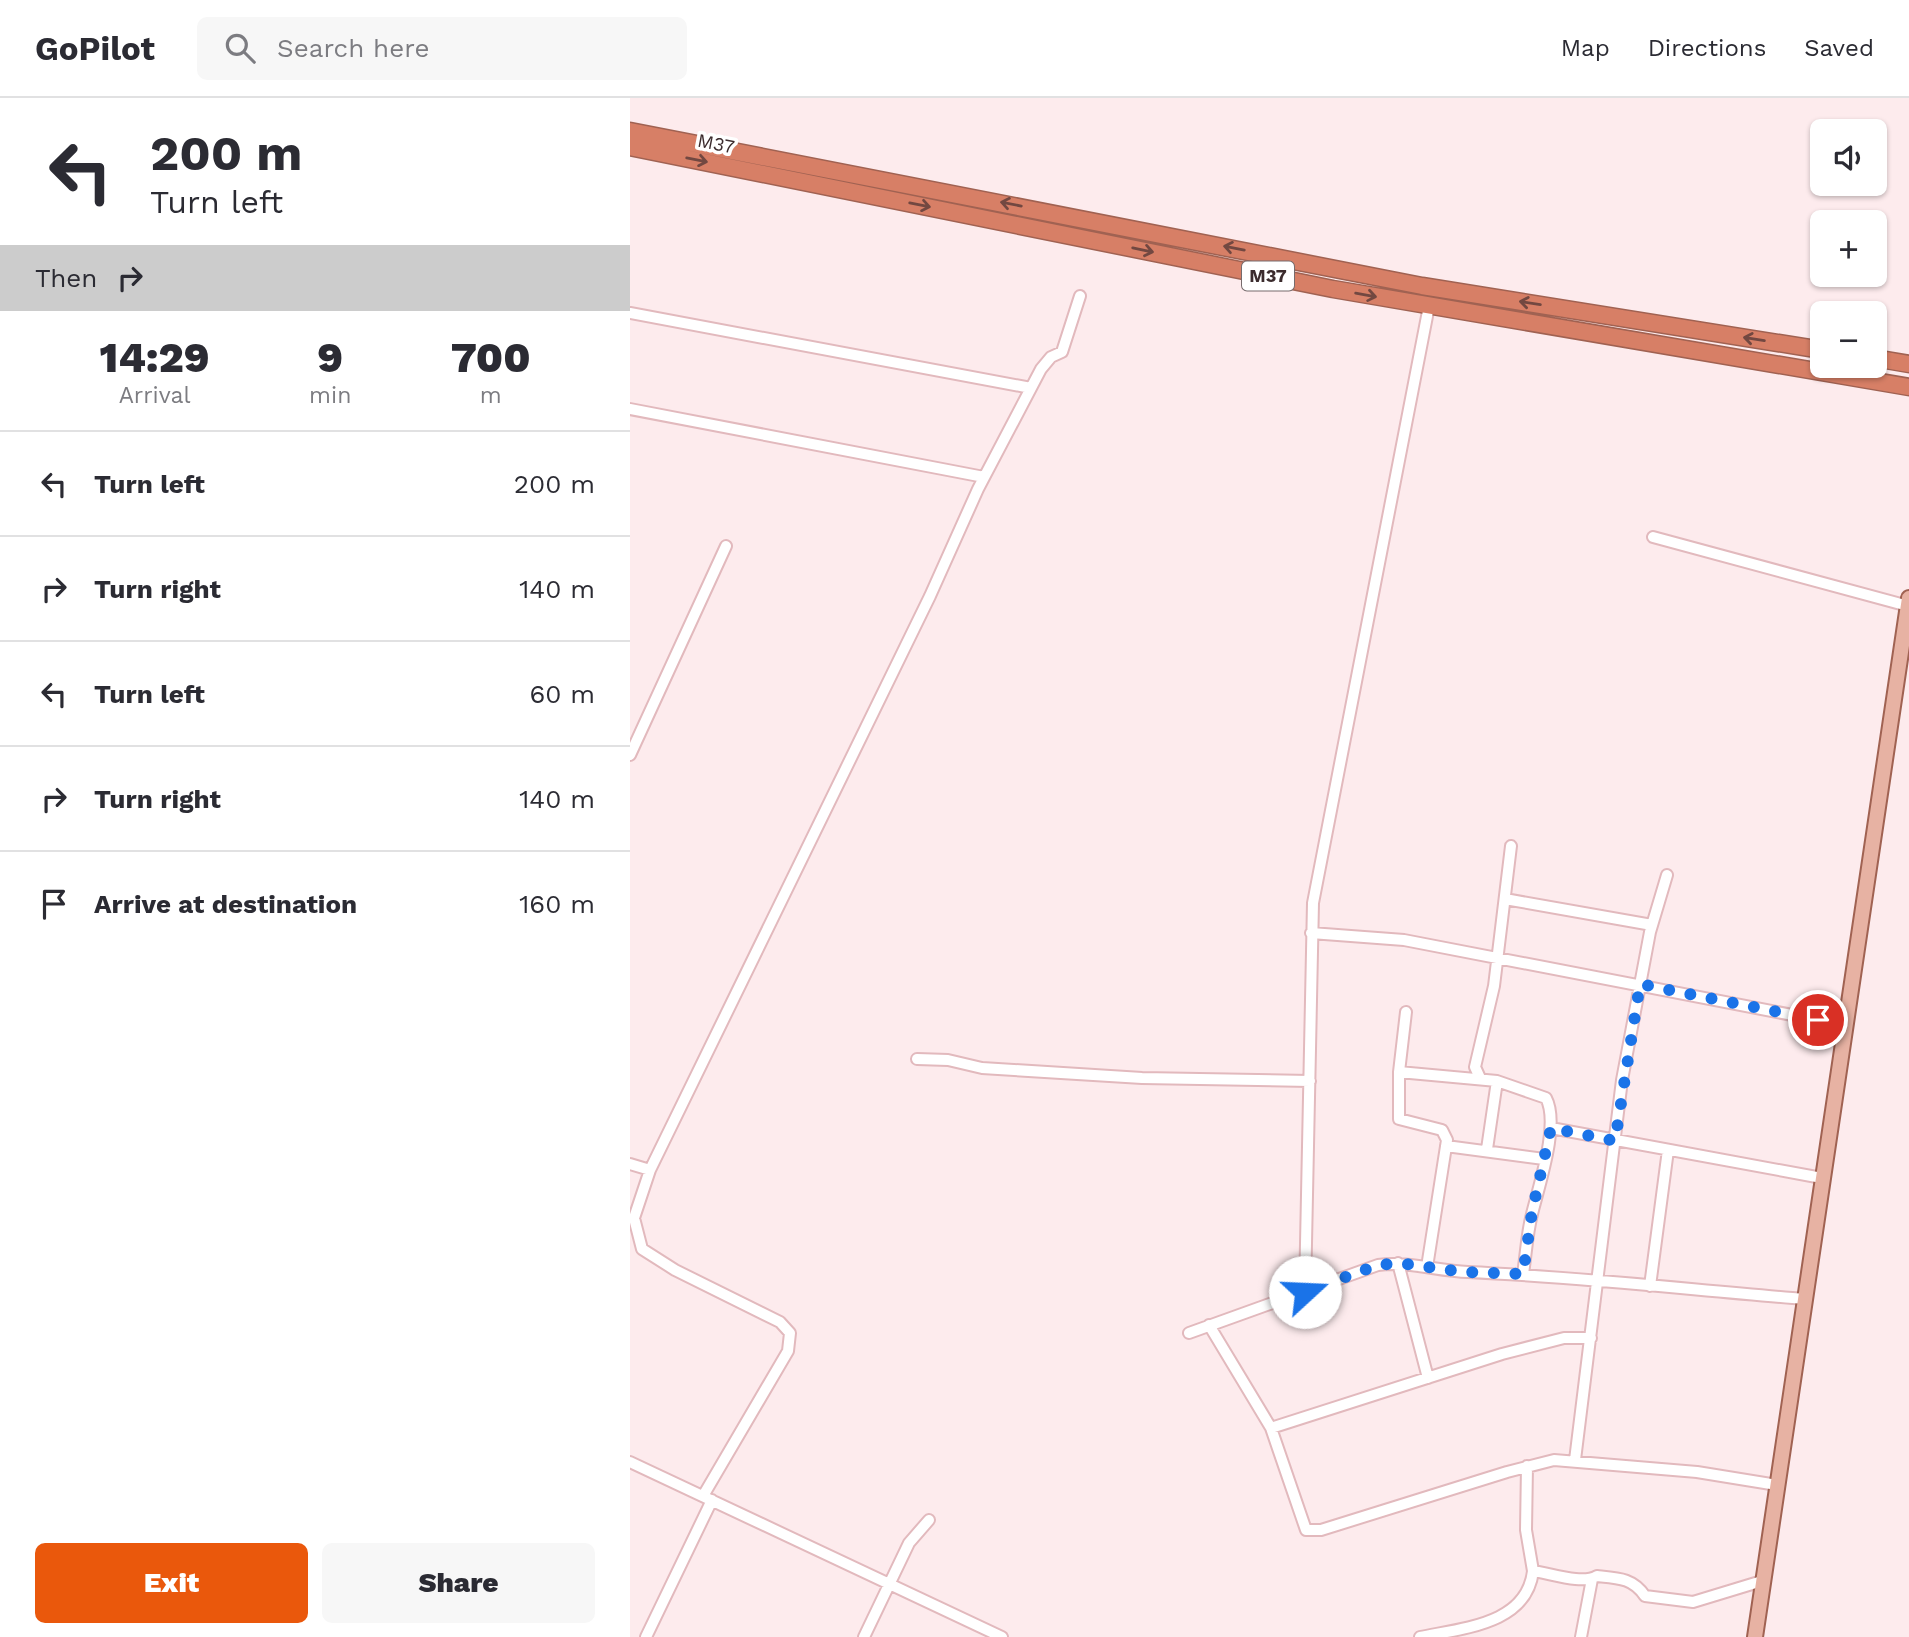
<!DOCTYPE html>
<meta charset="utf-8">
<style>
:root{--surface:#fff;--page:#f7f7f7;--text:#2b2b33;--muted:#7c7c81;--line:#e1e1e2;--accent:#ea580c}
body{margin:0;font-family:"Work Sans",sans-serif;background:var(--page);color:var(--text);height:100vh;display:flex;flex-direction:column;font-size:26px;white-space:nowrap}
*{box-sizing:border-box;margin:0}
p{font-size:23px;color:var(--muted)}
.icon{flex:none;width:38px;height:38px;fill:none;stroke:currentColor;stroke-width:2;stroke-linecap:round;stroke-linejoin:round}
.map{position:relative;flex:1;overflow:hidden}
.drawer{display:flex;flex-direction:column;background:var(--surface);width:630px}
.drawer>*{flex:none}
.hud{background:#fff;color:var(--text);overflow:hidden}
.tools{position:absolute;left:1180px;top:21px;display:grid;gap:14px}
.tools a{display:grid;place-items:center;width:77px;height:77px;border-radius:10px;background:var(--surface);box-shadow:0 2px 5px #0004;font-size:35px}
.pin{position:absolute;display:grid;place-items:center;width:60px;height:60px;color:#fff;margin:-30px;border:4px solid #fff;border-radius:50%;box-shadow:0 2px 7px #0007}
.me{position:absolute;width:77px;margin:-38px;rotate:70deg;stroke-linejoin:round;filter:drop-shadow(0 0 5px #0008)}
.turn{display:flex;align-items:center;gap:24px;height:147px;padding:0 35px;font-size:32px}
.turn .icon{width:91px;height:91px;stroke-width:2.5}
.turn b{display:block;font-size:49px;line-height:60px}
.then{display:flex;align-items:center;height:66px;padding:0 35px;background:#0003;gap:14px;font-size:26px}
.eta{display:flex;justify-content:space-evenly;align-items:center;height:119px;text-align:center}
.eta b{font-size:42px;font-weight:800;line-height:49px}
.primary-button{display:flex;gap:14px;margin-top:auto;padding:14px 35px}
.primary-button a{flex:1;height:80px;border-radius:10px;background:var(--accent);color:#fff;font-size:28px;font-weight:800;line-height:80px;text-align:center}
.primary-button a+a{background:var(--page);color:var(--text)}
ul{padding:0;list-style:none}
li{display:flex;align-items:center;gap:21px;height:105px;padding:0 35px;border-top:2px solid var(--line)}
li div{flex:1}
li b{display:block;font-size:26px}
li em{font-style:normal}
header{display:flex;align-items:center;gap:42px;box-sizing:border-box;height:98px;padding:0 35px;background:var(--surface);border-bottom:2px solid var(--line)}
header strong{font-size:33px}
nav{display:flex;gap:38px;margin-inline-start:auto;font-size:24px}
.search{width:490px;height:63px;background:var(--page);display:flex;align-items:center;gap:18px;box-sizing:border-box;padding:0 24px;border-radius:10px;color:var(--muted);font-size:26px}
main{display:flex;flex:1;min-height:0}
.map>svg:first-child{display:block}
.lines{fill:none;stroke-linecap:round;stroke-linejoin:round}
.minor-casing{stroke:#e2b9bd;stroke-width:14}
.major-casing{stroke:#a06252;stroke-width:18}
.highway-casing{stroke:#a06252;stroke-width:19}
.minor{stroke:#fff;stroke-width:10}
.major{stroke:#e7b2a3;stroke-width:14}
.highway{stroke:#d77f66;stroke-width:16}
.oneway{stroke:#724841}
.route{stroke:#1a73e8;stroke-width:12;stroke-dasharray:0 21.6}
.labels{text-anchor:middle;stroke-width:7;stroke-linejoin:round;paint-order:stroke}
.shield{fill:#fff;stroke:#766b6c;stroke-width:2}
.shield-label{font-size:18px;font-weight:bold;fill:#3b2b2d}
.street-label{font-size:19px;fill:#3b2b2d;stroke:#fff}
</style>
<header>
<strong>GoPilot</strong>
<div class="search"><svg class="icon" aria-label="search" viewBox="0 0 24 24"><circle cx="10" cy="10" r="6"/><path d="M15 15l6 6"/></svg>Search here</div>
<nav><a>Map</a><a>Directions</a><a>Saved</a></nav>
</header>
<main>
<section class="drawer">
<div class="hud">
<div class="turn"><svg class="icon" aria-label="left" viewBox="0 0 24 24"><path d="M17 20v-9H6M10 6l-5 5 5 5"/></svg><div><b>200 m</b>Turn left</div></div>
<div class="then">Then<svg class="icon" aria-label="right" viewBox="0 0 24 24"><path d="M7 20v-9h11M14 6l5 5-5 5"/></svg></div>
</div>
<div class="eta">
<div><b>14:29</b><p>Arrival</p></div>
<div><b>9</b><p>min</p></div>
<div><b>700</b><p>m</p></div>
</div>
<ul>
<li><svg class="icon" aria-label="left" viewBox="0 0 24 24"><path d="M17 20v-9H6M10 6l-5 5 5 5"/></svg><div><b>Turn left</b></div><em>200 m</em></li>
<li><svg class="icon" aria-label="right" viewBox="0 0 24 24"><path d="M7 20v-9h11M14 6l5 5-5 5"/></svg><div><b>Turn right</b></div><em>140 m</em></li>
<li><svg class="icon" aria-label="left" viewBox="0 0 24 24"><path d="M17 20v-9H6M10 6l-5 5 5 5"/></svg><div><b>Turn left</b></div><em>60 m</em></li>
<li><svg class="icon" aria-label="right" viewBox="0 0 24 24"><path d="M7 20v-9h11M14 6l5 5-5 5"/></svg><div><b>Turn right</b></div><em>140 m</em></li>
<li><svg class="icon" aria-label="arrive" viewBox="0 0 24 24"><path d="M6 21V4h12l-3 4 3 4H6"/></svg><div><b>Arrive at destination</b></div><em>160 m</em></li>
</ul>
<div class="primary-button"><a>Exit</a><a>Share</a></div>
</section>
<div class="map">
<svg width="1279" height="1539" viewBox="0 0 1279 1539">
<rect width="100%" height="100%" fill="#fdebed"/>
<g class="lines">
<defs>
<path id="minor" d="M0 215 401 290
M0 311 354 379
M1023 439 1278 508
M0 657 96 448
M875 801 1022 827
M681 835 774 842 1214 927
M776 914 769 974V1021L812 1032 817 1042 797 1169
M287 961 318 962 352 970 512 980 680 983
M769 974 867 983 916 1000C930 1026 909 1087 902 1116 897 1135 896 1156 893 1176
M850 980 845 969 864 888 881 748
M921 1030 1192 1080
M816 1048 914 1061
M857 1051 867 983
M0 1066 20 1072 300 498 348 391 411 271 421 259 432 254 450 198
M20 1072 4 1120 12 1151 45 1172 150 1224 160 1235 158 1253 73 1398
M768 1165 798 1280
M1020 1188 1038 1052
M675 1194 683 805 799 208
M579 1227 641 1330 676 1432H691L877 1374 924 1362 1067 1374 1147 1387
M559 1235 748 1167C779 1163 807 1173 838 1174 951 1179 1063 1192 1175 1201
M641 1330 872 1256 934 1240H961
M945 1362 992 982 1020 834 1037 777
M0 1364 372 1539
M897 1368 896 1432 903 1473C920 1475 952 1487 967 1478 988 1480 1003 1480 1015 1498L1063 1504 1132 1483
M16 1539 82 1402
M234 1539 279 1445 299 1422
M790 1539C834 1530 897 1526 903 1473
M951 1539 962 1481"/>
<path id="major" d="M1125 1539 1279 500"/>
<path id="highway" d="M0 33 792 188 1192 252
M0 49 703 191 1279 289
M1244 260 1279 266"/>
</defs>
<use href="#minor" class="minor-casing"/>
<use href="#major" class="major-casing"/>
<use href="#highway" class="highway-casing"/>
<use href="#minor" class="minor"/>
<use href="#major" class="major"/>
<use href="#highway" class="highway"/>
</g>
<defs><path id="oneway-shaft" d="M-6 0H5M1.5-3L5.5 0L1.5 3" fill="none" stroke-width="1.6" stroke-linecap="round" stroke-linejoin="round" transform="scale(1.75)"/></defs>
<g class="oneway">
<use href="#oneway-shaft" transform="translate(67 62) rotate(11)"/>
<use href="#oneway-shaft" transform="translate(381 106) rotate(-169)"/>
<use href="#oneway-shaft" transform="translate(290 107) rotate(11)"/>
<use href="#oneway-shaft" transform="translate(604 150) rotate(-169)"/>
<use href="#oneway-shaft" transform="translate(513 152) rotate(12)"/>
<use href="#oneway-shaft" transform="translate(736 197) rotate(10)"/>
<use href="#oneway-shaft" transform="translate(900 205) rotate(-171)"/>
<use href="#oneway-shaft" transform="translate(1124 241) rotate(-171)"/>
</g>
<g class="lines">
<path class="route" d="M675 1194 748 1167 768 1165 834 1174 893 1176 902 1114 921 1030 985 1043 1010 886 1188 922"/>
</g>
<g class="labels">
<rect class="shield" x="612" y="163.5" width="52" height="29" rx="5"/>
<g class="shield-label">
<text x="638" y="184">M37</text>
</g>
<g class="street-label">
<text transform="translate(86 45) rotate(11)" y="7">M37</text>
</g>
</g>
</svg>
<div class="tools">
<a><svg class="icon" aria-label="sound" viewBox="0 0 24 24"><path d="M4 9h4l5-4v14l-5-4H4zM17 9q2 3 0 6"/></svg></a>
<a>+</a>
<a>−</a>
</div>
<div class="pin" style="left:1188px;top:922px;background:#d93025"><svg class="icon" aria-label="arrive" viewBox="0 0 24 24"><path d="M6 21V4h12l-3 4 3 4H6"/></svg></div>
<svg class="me" style="left:675px;top:1194px" viewBox="-20 -20 40 40"><circle r="19" fill="#fff"/><path d="M0-13L10 11 0 6-10 11z" fill="#1a73e8"/></svg>
</div>
</main>
